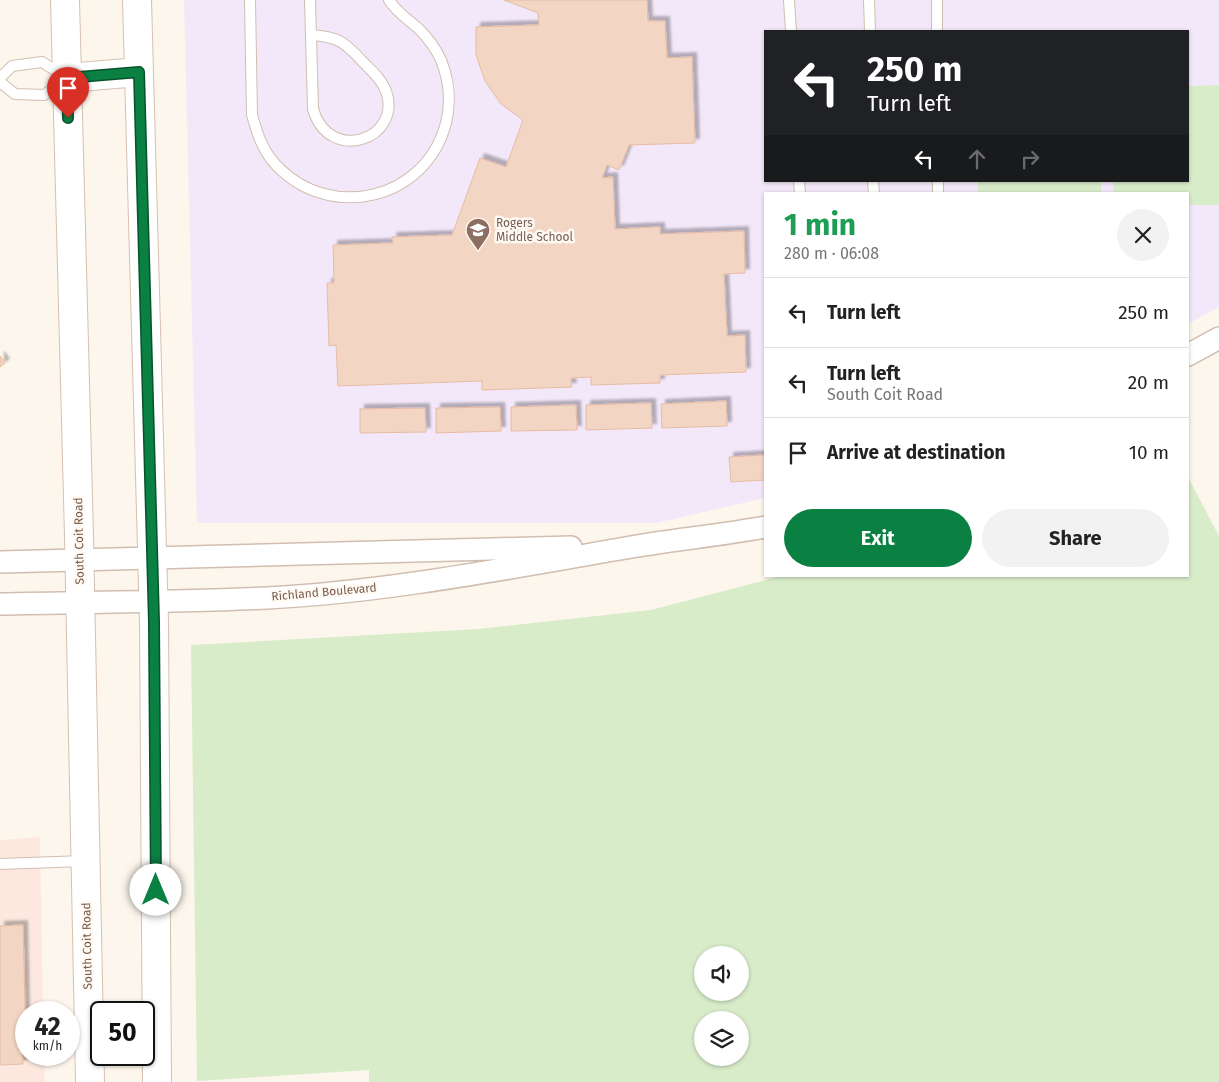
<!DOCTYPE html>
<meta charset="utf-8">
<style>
:root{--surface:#fff;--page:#f2f2f2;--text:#222;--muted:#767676;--line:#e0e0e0;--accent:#0b8043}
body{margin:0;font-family:"Fira Sans",sans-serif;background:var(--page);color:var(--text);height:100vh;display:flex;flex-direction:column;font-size:19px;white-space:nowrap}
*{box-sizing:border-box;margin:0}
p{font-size:16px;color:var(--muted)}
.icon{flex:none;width:28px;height:28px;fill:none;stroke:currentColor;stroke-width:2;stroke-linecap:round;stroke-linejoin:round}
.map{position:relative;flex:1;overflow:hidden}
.sheet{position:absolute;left:764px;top:192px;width:425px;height:385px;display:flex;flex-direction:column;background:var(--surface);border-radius:0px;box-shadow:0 1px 4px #0004}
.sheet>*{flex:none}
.top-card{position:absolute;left:764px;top:30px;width:425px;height:152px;border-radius:0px;box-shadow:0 1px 4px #0004;background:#202124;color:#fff;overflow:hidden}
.tools{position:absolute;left:694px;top:946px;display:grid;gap:10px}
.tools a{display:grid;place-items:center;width:55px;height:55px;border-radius:50%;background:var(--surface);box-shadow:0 1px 4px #0004;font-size:25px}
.speed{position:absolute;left:15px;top:1001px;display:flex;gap:10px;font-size:25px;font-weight:700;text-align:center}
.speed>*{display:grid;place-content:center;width:65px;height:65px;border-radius:50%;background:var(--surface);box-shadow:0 1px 4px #0004;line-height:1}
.speed small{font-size:12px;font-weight:400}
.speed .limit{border:2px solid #111;border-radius:8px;background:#fff;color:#111}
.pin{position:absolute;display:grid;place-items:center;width:42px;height:42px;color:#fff;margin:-51px -21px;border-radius:50% 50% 50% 0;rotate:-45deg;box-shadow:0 0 5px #0007}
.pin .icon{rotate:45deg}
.me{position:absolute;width:55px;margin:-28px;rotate:0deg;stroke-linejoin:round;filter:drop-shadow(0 0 4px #0008)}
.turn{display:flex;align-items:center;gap:18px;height:105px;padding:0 20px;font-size:22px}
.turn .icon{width:65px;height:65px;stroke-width:2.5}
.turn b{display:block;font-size:35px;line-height:42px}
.lanes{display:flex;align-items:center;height:48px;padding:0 20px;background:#0003;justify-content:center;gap:25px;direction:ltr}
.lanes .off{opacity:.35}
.round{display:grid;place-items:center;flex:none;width:52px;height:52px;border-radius:26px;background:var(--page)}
.headline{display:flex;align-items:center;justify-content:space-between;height:85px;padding:0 20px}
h1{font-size:30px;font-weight:700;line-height:38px;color:#1e9e55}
.action{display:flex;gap:10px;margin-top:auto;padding:10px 20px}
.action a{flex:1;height:58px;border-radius:30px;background:var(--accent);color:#fff;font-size:20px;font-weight:700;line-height:58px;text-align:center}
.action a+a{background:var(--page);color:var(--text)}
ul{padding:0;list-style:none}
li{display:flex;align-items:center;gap:15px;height:70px;padding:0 20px;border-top:1px solid var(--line)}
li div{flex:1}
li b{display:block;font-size:19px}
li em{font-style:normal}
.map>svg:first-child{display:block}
.commercial{fill:#fde8e0}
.education{fill:#f3e8fa;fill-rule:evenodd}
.green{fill:#d8ecc9;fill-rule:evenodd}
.building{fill:#f3d5c3;stroke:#e6bba3;filter:url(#shadow)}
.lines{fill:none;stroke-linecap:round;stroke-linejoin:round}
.lane-casing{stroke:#d1beb0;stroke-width:12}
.street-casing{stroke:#d1beb0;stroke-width:24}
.secondary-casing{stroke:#d6c0b0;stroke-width:30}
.lane{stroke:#fff;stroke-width:10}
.street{stroke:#fff;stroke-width:21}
.secondary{stroke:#fff;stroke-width:28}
.route-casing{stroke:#07532c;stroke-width:12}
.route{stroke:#0b8043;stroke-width:9}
.labels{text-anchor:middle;stroke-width:5;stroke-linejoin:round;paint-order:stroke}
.education-label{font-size:12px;fill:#785e54;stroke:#fffaf3;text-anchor:start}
.street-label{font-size:12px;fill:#7a5c4d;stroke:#fffaf3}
</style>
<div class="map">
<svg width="1219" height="1082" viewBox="0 0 1219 1082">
<defs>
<filter id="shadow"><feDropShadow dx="4.5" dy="-4.5" stdDeviation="1" flood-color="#0004"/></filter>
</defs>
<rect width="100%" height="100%" fill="#fdf6ec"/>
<path class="commercial" d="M40 837 43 1012H26V1055H44L45 1082H0V840Z"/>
<path class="education" d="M184 0H1219V307L1188 324V194H765V498L656 523H197ZM765 31H1188V181H765Z"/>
<path class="green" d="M1219 85V205H1188V194H1114L1113 181H1188V86Z
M978 181H1101V194H978Z
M1188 477 1219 536V1082H369V1070L197 1081 191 645 478 629 651 610 781 576H1188ZM702 955H740V992H702ZM702 1020H740V1058H702Z"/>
<path class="building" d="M504 0H647L648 21H665L667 58 692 57 695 143 629 145 619 170 607 165 602 178 613 177 615 229 660 227V234L744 231 745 273 724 274 727 336 745 335 746 372 660 375V383L591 385V377L571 378 572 387 482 390V381L338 386 336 345 329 346 327 283H334L333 245 393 243 392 237 452 235 480 158 506 167 523 120 501 104 485 81 476 55V27L539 25 538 13Z
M0 356 5 363 0 367Z
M726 401 727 426 662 428 661 404Z
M651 403 652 428 586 430V405Z
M576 405 577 430 511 431V407Z
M500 407 501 431 436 433V408Z
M425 408 426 432 360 433V409Z
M765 455V480L731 482 729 457Z
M23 925 26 1049H22L23 1064 0 1065V926Z"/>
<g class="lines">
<defs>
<path id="lane" d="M250 0 252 115C257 133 263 152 277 166 331 222 426 200 446 123 451 103 449 80 441 60 436 49 428 38 419 29 409 20 396 12 389 0
M310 0 313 109C329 165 403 139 386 91 382 80 373 72 365 64 345 43 341 37 311 35
M789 0 791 31
M869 0 870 31
M937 0V31
M0 78 12 66 42 62 67 78 44 95 15 94 0 82
M799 181 800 194
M873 181 874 194
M938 181V194
M0 864 84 861"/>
<path id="street" d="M1188 355 1219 338
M0 562 571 547
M0 604C89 602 178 602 267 598 385 592 503 569 620 549 668 540 717 536 765 527"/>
<path id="secondary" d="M65 0 79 536 90 1082
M137 0 154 622 157 1082
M67 78 139 72"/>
</defs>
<use href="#lane" class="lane-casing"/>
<use href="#street" class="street-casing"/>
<use href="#secondary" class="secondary-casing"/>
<use href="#lane" class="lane"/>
<use href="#street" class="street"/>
<use href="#secondary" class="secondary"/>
</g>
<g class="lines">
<defs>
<path id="route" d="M68 118 67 78 139 72 154 622 156 890"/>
</defs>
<use href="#route" class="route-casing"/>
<use href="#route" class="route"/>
</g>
<defs>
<symbol id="school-pin" viewBox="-11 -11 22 30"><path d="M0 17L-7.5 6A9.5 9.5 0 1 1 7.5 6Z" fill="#8d6e63" stroke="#fffaf3"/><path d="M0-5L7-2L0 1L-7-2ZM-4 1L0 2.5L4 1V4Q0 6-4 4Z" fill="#fff"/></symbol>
</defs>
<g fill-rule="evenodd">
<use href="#school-pin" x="464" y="216" width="28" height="38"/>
</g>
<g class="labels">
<g class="education-label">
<text x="496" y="227">Rogers<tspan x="496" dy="14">Middle School</tspan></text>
</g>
<g class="street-label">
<text transform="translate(79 541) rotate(-91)" y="4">South Coit Road</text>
<text transform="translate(324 592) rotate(-5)" y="4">Richland Boulevard</text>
<text transform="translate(87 946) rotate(-91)" y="4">South Coit Road</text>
</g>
</g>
</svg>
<div class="tools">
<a><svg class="icon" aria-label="sound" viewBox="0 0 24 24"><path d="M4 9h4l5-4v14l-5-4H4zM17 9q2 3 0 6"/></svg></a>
<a><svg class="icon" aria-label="layers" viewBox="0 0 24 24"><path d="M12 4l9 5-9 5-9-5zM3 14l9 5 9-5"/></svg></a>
</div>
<div class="speed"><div>42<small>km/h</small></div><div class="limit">50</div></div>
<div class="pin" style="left:68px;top:118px;background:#d93025"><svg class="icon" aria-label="arrive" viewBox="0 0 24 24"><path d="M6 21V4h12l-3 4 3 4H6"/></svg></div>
<svg class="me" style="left:156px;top:890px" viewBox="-20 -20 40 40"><circle r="19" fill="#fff"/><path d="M0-13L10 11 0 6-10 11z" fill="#0b8043"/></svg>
<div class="top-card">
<div class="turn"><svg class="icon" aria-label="left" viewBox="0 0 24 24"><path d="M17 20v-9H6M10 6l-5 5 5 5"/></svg><div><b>250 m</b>Turn left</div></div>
<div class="lanes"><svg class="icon" aria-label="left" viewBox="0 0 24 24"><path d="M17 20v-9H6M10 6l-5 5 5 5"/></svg><svg class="icon off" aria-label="ahead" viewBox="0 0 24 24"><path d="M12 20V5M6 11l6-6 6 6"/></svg><svg class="icon off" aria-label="right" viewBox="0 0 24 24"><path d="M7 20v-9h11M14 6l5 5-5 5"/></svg></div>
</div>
<section class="sheet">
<div class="headline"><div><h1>1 min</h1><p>280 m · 06:08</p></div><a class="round"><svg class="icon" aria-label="close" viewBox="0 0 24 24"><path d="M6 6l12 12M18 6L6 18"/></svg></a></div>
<ul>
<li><svg class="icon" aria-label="left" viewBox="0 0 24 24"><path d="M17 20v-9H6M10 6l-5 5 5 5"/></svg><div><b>Turn left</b></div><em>250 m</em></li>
<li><svg class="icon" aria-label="left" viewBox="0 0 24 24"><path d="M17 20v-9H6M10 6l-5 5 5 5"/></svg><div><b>Turn left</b><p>South Coit Road</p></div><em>20 m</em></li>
<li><svg class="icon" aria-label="arrive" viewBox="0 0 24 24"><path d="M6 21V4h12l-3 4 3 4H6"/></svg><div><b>Arrive at destination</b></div><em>10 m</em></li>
</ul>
<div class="action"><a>Exit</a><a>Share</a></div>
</section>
</div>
